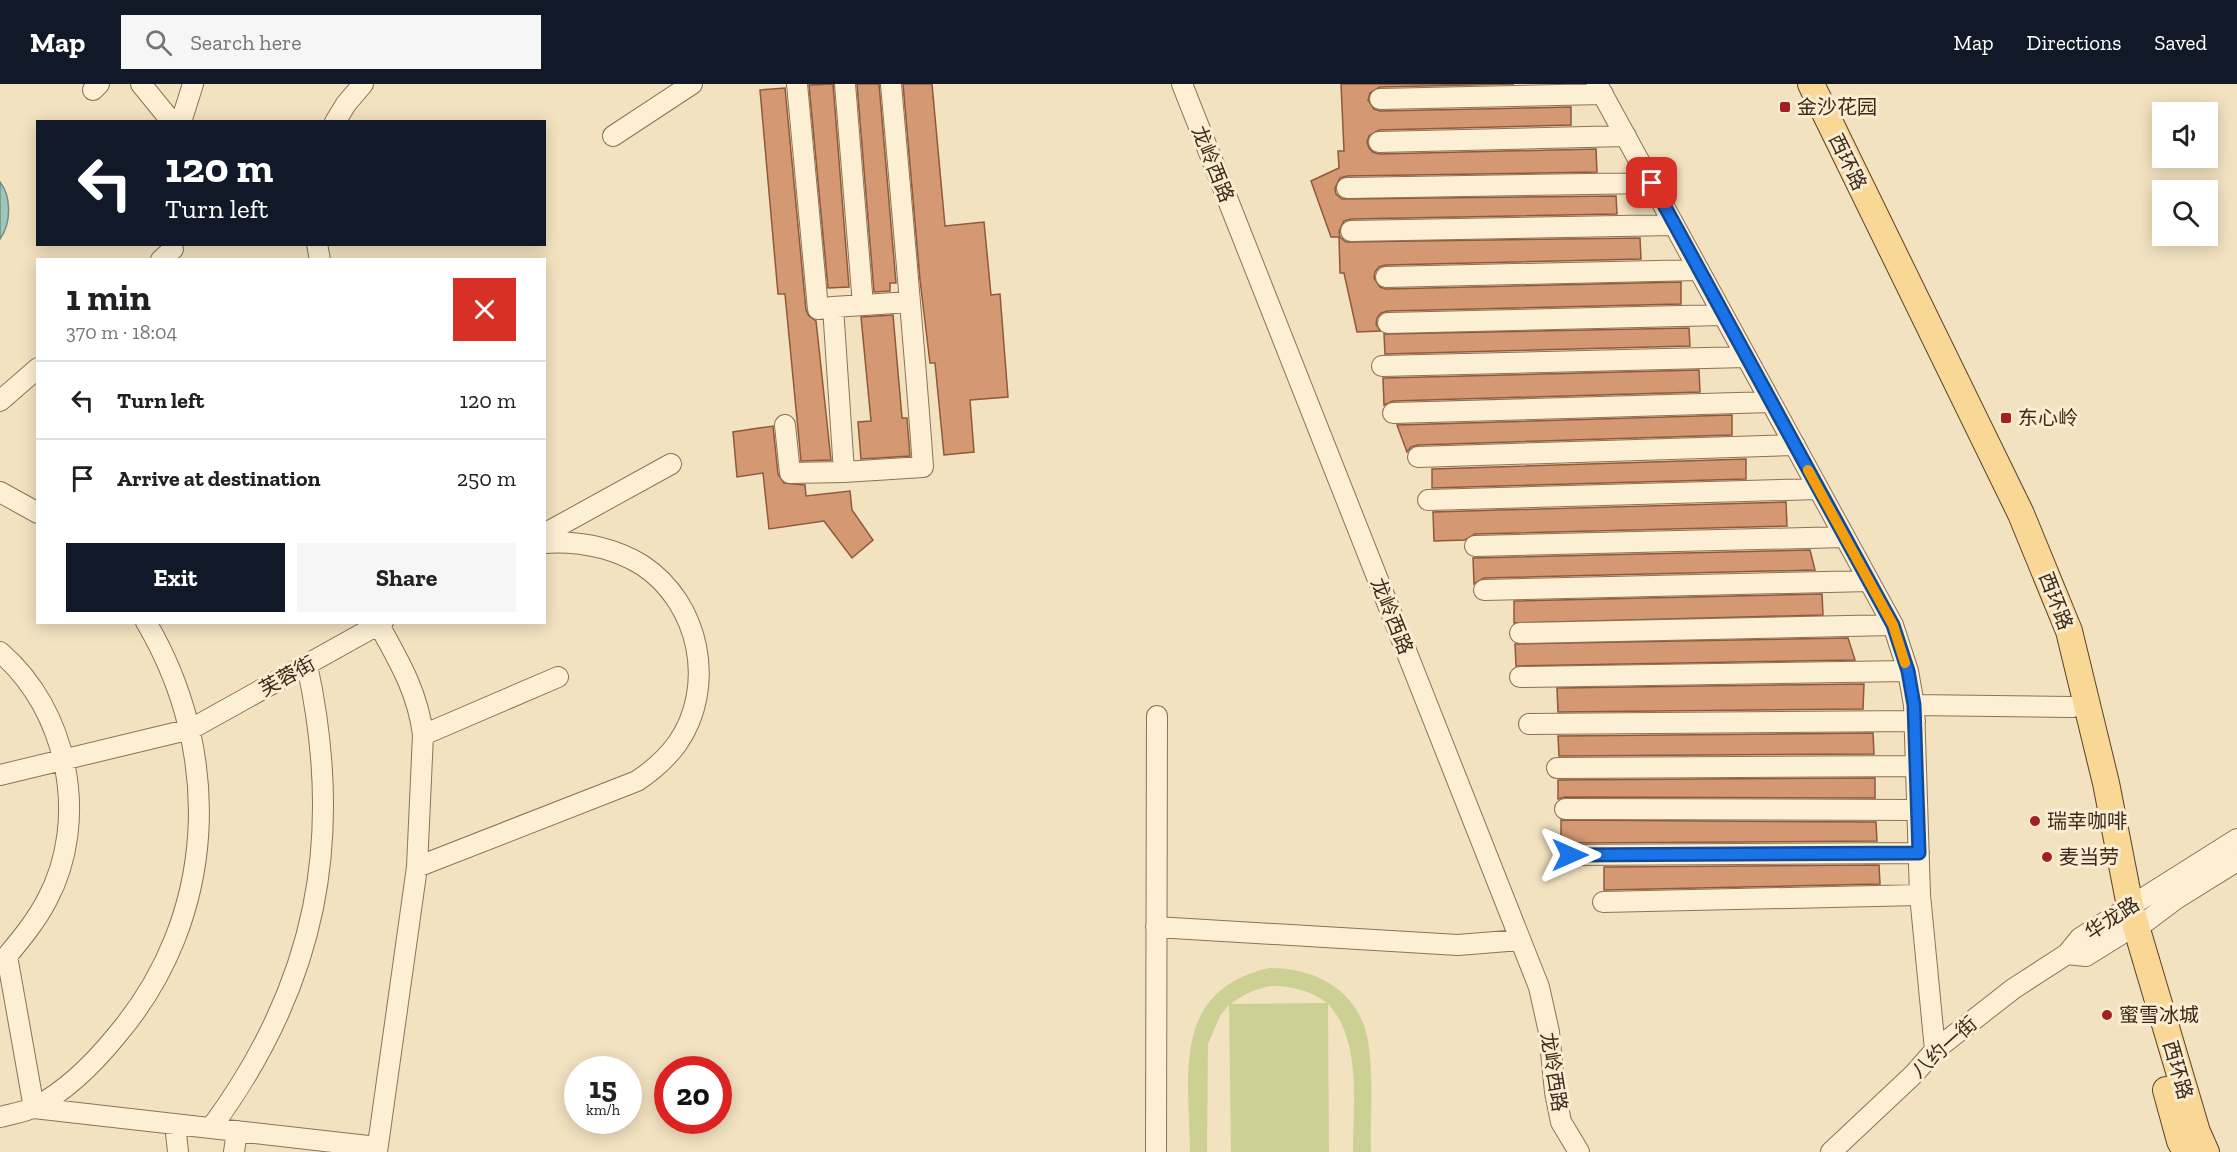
<!DOCTYPE html>
<meta charset="utf-8">
<style>
:root{--surface:#fff;--page:#f6f6f6;--text:#202124;--muted:#757577;--line:#e0e0e0;--accent:#111827}
body{margin:0;font-family:"Zilla Slab","Noto Sans SC",serif;background:var(--page);color:var(--text);height:100vh;display:flex;flex-direction:column;font-size:22px;white-space:nowrap}
*{box-sizing:border-box;margin:0}
p{font-size:20px;color:var(--muted)}
.icon{flex:none;width:33px;height:33px;fill:none;stroke:currentColor;stroke-width:2;stroke-linecap:round;stroke-linejoin:round}
.map{position:relative;flex:1;overflow:hidden}
.sheet{position:absolute;left:36px;top:174px;width:510px;height:366px;display:flex;flex-direction:column;background:var(--surface);border-radius:0px;box-shadow:0 3px 15px #0003}
.sheet>*{flex:none}
.banner{position:absolute;left:36px;top:36px;width:510px;height:126px;border-radius:0px;box-shadow:0 3px 15px #0003;background:#111827;color:#fff;overflow:hidden}
.controls{position:absolute;left:2152px;top:18px;display:grid;gap:12px}
.controls a{display:grid;place-items:center;width:66px;height:66px;border-radius:0px;background:var(--surface);box-shadow:0 3px 15px #0003;font-size:30px}
.speed{position:absolute;left:564px;top:972px;display:flex;gap:12px;font-size:30px;font-weight:700;text-align:center}
.speed>*{display:grid;place-content:center;width:78px;height:78px;border-radius:50%;background:var(--surface);box-shadow:0 3px 15px #0003;line-height:1}
.speed small{font-size:15px;font-weight:400}
.speed .limit{border:9px solid #d22;background:#fff;color:#111}
.pin{position:absolute;display:grid;place-items:center;width:51px;height:51px;color:#fff;margin:-26px;border-radius:12px;box-shadow:0 3px 9px #0006}
.me{position:absolute;width:66px;margin:-33px;rotate:90deg;stroke-linejoin:round;filter:drop-shadow(0 0 4px #0008)}
.turn{display:flex;align-items:center;gap:21px;height:126px;padding:0 30px;font-size:27px}
.turn .icon{width:78px;height:78px;stroke-width:2.5}
.turn b{display:block;font-size:42px;line-height:51px}
.round{display:grid;place-items:center;flex:none;width:63px;height:63px;border-radius:0px;background:var(--page)}
.headline{display:flex;align-items:center;justify-content:space-between;height:102px;padding:0 30px}
h1{font-size:36px;font-weight:700;line-height:45px}
.primary-button{display:flex;gap:12px;margin-top:auto;padding:12px 30px}
.primary-button a{flex:1;height:69px;border-radius:0px;background:var(--accent);color:#fff;font-size:24px;font-weight:700;line-height:69px;text-align:center}
.primary-button a+a{background:var(--page);color:var(--text)}
ul{padding:0;list-style:none}
li{display:flex;align-items:center;gap:18px;height:78px;padding:0 30px;border-top:2px solid var(--line)}
li div{flex:1}
li b{display:block;font-size:22px}
li em{font-style:normal}
header{display:flex;align-items:center;gap:36px;box-sizing:border-box;height:84px;padding:0 30px;background:var(--accent);color:#fff}
header strong{font-size:28px}
nav{display:flex;gap:33px;margin-inline-start:auto;font-size:21px}
.search{width:420px;height:54px;background:var(--page);display:flex;align-items:center;gap:15px;box-sizing:border-box;padding:0 21px;border-radius:0px;color:var(--muted);font-size:22px}
.map>svg:first-child{display:block}
.green{fill:#ccd193;fill-rule:evenodd}
.water{fill:#a3c4b9;stroke:#699387;stroke-width:1.5}
.building{fill:#d49872;stroke:#8f593a;stroke-width:1.5}
.lines{fill:none;stroke-linecap:round;stroke-linejoin:round}
.minor-casing{stroke:#8d7256;stroke-width:22}
.major-casing{stroke:#5a402b;stroke-width:28}
.minor{stroke:#fcefd4;stroke-width:20}
.major{stroke:#f9d794;stroke-width:26}
.route-casing{stroke:#114b97;stroke-width:15}
.route{stroke:#1a73e8;stroke-width:10}
.slow{stroke:#f59e0b;stroke-width:10}
.poi-dot{fill:#a22025;stroke:#f9ecd1;stroke-width:2}
.labels{text-anchor:middle;stroke-width:6;stroke-linejoin:round;paint-order:stroke}
.poi-label{font-size:20px;fill:#3b2a1c;stroke:#f9ecd1;text-anchor:start}
.street-label{font-size:20px;fill:#3b2a1c;stroke:#f9ecd1}
</style>
<header>
<strong>Map</strong>
<div class="search"><svg class="icon" aria-label="search" viewBox="0 0 24 24"><circle cx="10" cy="10" r="6"/><path d="M15 15l6 6"/></svg>Search here</div>
<nav><a>Map</a><a>Directions</a><a>Saved</a></nav>
</header>
<div class="map">
<svg width="2237" height="1068" viewBox="0 0 2237 1068">
<rect width="100%" height="100%" fill="#f2e2c0"/>
<path class="green" d="M1269 884C1316 884 1359 906 1368 957 1374 992 1370 1032 1371 1068H1353C1353 1021 1362 956 1328 920L1329 1068H1231L1229 921 1220 932 1208 960 1207 1068H1190C1189 989 1171 907 1269 884ZM1271 902C1292 902 1310 906 1327 919L1231 920C1243 910 1255 905 1271 902Z"/>
<path class="water" d="M0 98C12 113 11 140 0 155Z"/>
<path class="building" d="M833 0 849 203 828 204 809 1Z
M857 0H879L896 199H890V207L874 208Z
M903 0H932L945 142 984 138 991 211 1000 210 1008 313 970 316 974 368 944 371 935 279H930L920 196Z
M1341 0H1514L1380 3 1370 9 1368 16 1374 25 1380 27 1571 23V41L1379 46 1369 52 1367 58 1369 64 1373 68 1379 70 1596 65 1597 88 1347 92 1340 94 1335 104 1336 110 1342 115 1616 112 1617 130 1351 135 1344 137 1339 147 1340 153 1346 158 1640 154 1641 175 1386 181 1379 183 1375 188 1374 194 1380 203 1386 205 1681 198V220L1388 227 1381 229 1377 234 1376 240 1380 247 1357 248 1344 189H1340L1339 153H1331L1311 97 1339 84 1338 67H1344Z
M785 4 806 226 809 232 816 237 831 376 801 377 785 210H778L760 6Z
M893 231 902 334H907L910 372 861 375 858 338 871 337 861 233Z
M1689 244 1690 262 1385 270 1384 250Z
M1699 286 1700 308 1393 317 1384 321 1383 294Z
M1732 331V351L1418 361 1411 363 1407 368 1397 341Z
M773 342 778 390 784 399 805 401 806 412 850 407 852 426 873 456 852 474 824 437 769 445 763 389 737 393 733 348Z
M1746 375V395L1432 404V385Z
M1786 418 1787 442 1475 450 1465 456 1434 457 1433 428Z
M1810 466 1815 486 1484 494 1474 500 1473 474Z
M1822 510 1823 531 1514 539V517Z
M1848 554 1855 576 1516 582 1515 560Z
M1864 600 1863 625 1558 628 1557 604Z
M1873 649 1874 670 1559 672 1558 652Z
M1875 694V714L1565 713 1558 715V696Z
M1561 736 1876 738 1877 757 1571 759 1561 764Z
M1879 781 1880 800 1604 806V783Z"/>
<g class="lines">
<defs>
<path id="minor" d="M141 0 172 38
M797 0 818 225 833 223
M845 0 863 221
M891 0C902 127 914 255 923 383L844 388 833 223 910 218
M1182 0 1539 903 1549 948 1555 1008 1561 1038 1579 1068
M1597 0 1893 541 1908 587 1914 621 1920 811 1935 966
M93 6 99 0
M1380 15 1603 10
M181 38 193 0
M335 38 346 20 363 0
M613 52 692 0
M1379 58 1626 52
M1347 104 1652 99
M1351 147 1674 141
M317 160 320 176
M161 176 173 165
M1386 193 1699 186
M1388 239 1723 231
M1382 282 1746 273
M0 317 38 284
M1393 329 1771 318
M785 341 790 389 844 388
M1418 373 1795 361
M0 408 38 429
M1428 416 1818 405
M544 450 671 380
M1475 462 1845 453
M1484 506 1869 497
M1520 549 1893 541
M0 568C68 626 90 736 47 816 36 837 22 854 7 872L34 1024
M1520 593 1908 587
M1914 621 2073 623
M1529 640 1915 637
M423 651 558 593
M1557 684 1916 682
M0 691 191 645 383 538
M1565 725 1917 726
M1571 771 1919 769
M417 783 637 697C652 687 666 675 677 660 717 603 700 519 642 481 612 463 578 457 544 459
M1603 818 1920 811
M1156 843 1458 861 1520 856
M2067 870 2086 872 2123 849 2136 845 2176 815 2237 777
M34 1024 377 1063
M0 1033C11 1030 25 1028 35 1023 66 1007 95 978 117 951 217 833 224 670 146 538
M175 1040 178 1068
M211 1044C317 900 345 755 307 581
M234 1068 237 1047
M377 1068 417 783 423 651C418 609 399 577 379 541
M1156 1068 1157 632
M1831 1068 1914 990 1935 966 2013 905 2067 870 2080 854 2237 755"/>
<path id="major" d="M1811 0 2021 430 2069 547 2106 699 2130 822 2197 1048 2206 1068
M2166 1006 2180 1057 2186 1068"/>
</defs>
<use href="#minor" class="minor-casing"/>
<use href="#major" class="major-casing"/>
<use href="#minor" class="minor"/>
<use href="#major" class="major"/>
</g>
<g class="lines">
<defs>
<path id="route" d="M1570 771 1919 769 1914 621 1908 587 1893 541 1652 99"/>
</defs>
<use href="#route" class="route-casing"/>
<use href="#route" class="route"/>
<path class="slow" d="M1808 386 1893 541 1905 579"/>
</g>
<g class="poi-dot">
<rect x="1779" y="17" width="12" height="12" rx="3"/>
<rect x="2000" y="328" width="12" height="12" rx="3"/>
<circle cx="2035" cy="737" r="6"/>
<circle cx="2047" cy="773" r="6"/>
<circle cx="2107" cy="931" r="6"/>
</g>
<g class="labels">
<g class="poi-label">
<text x="1797" y="30">金沙花园</text>
<text x="2018" y="341">东心岭</text>
<text x="2047" y="744">瑞幸咖啡</text>
<text x="2059" y="780">麦当劳</text>
<text x="2119" y="938">蜜雪冰城</text>
</g>
<g class="street-label">
<text transform="translate(1848 78) rotate(64)" y="7">西环路</text>
<text transform="translate(1213 80) rotate(68)" y="7">龙岭西路</text>
<text transform="translate(2056 517) rotate(69)" y="7">西环路</text>
<text transform="translate(1392 532) rotate(68)" y="7">龙岭西路</text>
<text transform="translate(287 592) rotate(-29)" y="7">芙蓉街</text>
<text transform="translate(2112 834) rotate(-33)" y="7">华龙路</text>
<text transform="translate(1944 963) rotate(-42)" y="7">八约一街</text>
<text transform="translate(2178 986) rotate(74)" y="7">西环路</text>
<text transform="translate(1554 988) rotate(81)" y="7">龙岭西路</text>
</g>
</g>
</svg>
<div class="controls">
<a><svg class="icon" aria-label="sound" viewBox="0 0 24 24"><path d="M4 9h4l5-4v14l-5-4H4zM17 9q2 3 0 6"/></svg></a>
<a><svg class="icon" aria-label="search" viewBox="0 0 24 24"><circle cx="10" cy="10" r="6"/><path d="M15 15l6 6"/></svg></a>
</div>
<div class="speed"><div>15<small>km/h</small></div><div class="limit">20</div></div>
<div class="pin" style="left:1652px;top:99px;background:#d93025"><svg class="icon" aria-label="arrive" viewBox="0 0 24 24"><path d="M6 21V4h12l-3 4 3 4H6"/></svg></div>
<svg class="me" style="left:1570px;top:771px" viewBox="-20 -20 40 40"><path d="M0-17L14 15 0 8-14 15z" fill="#1a73e8" stroke="#fff" stroke-width="4"/></svg>
<div class="banner">
<div class="turn"><svg class="icon" aria-label="left" viewBox="0 0 24 24"><path d="M17 20v-9H6M10 6l-5 5 5 5"/></svg><div><b>120 m</b>Turn left</div></div>
</div>
<section class="sheet">
<div class="headline"><div><h1>1 min</h1><p>370 m · 18:04</p></div><a class="round" style="background:#d93025;color:#fff"><svg class="icon" aria-label="close" viewBox="0 0 24 24"><path d="M6 6l12 12M18 6L6 18"/></svg></a></div>
<ul>
<li><svg class="icon" aria-label="left" viewBox="0 0 24 24"><path d="M17 20v-9H6M10 6l-5 5 5 5"/></svg><div><b>Turn left</b></div><em>120 m</em></li>
<li><svg class="icon" aria-label="arrive" viewBox="0 0 24 24"><path d="M6 21V4h12l-3 4 3 4H6"/></svg><div><b>Arrive at destination</b></div><em>250 m</em></li>
</ul>
<div class="primary-button"><a>Exit</a><a>Share</a></div>
</section>
</div>
